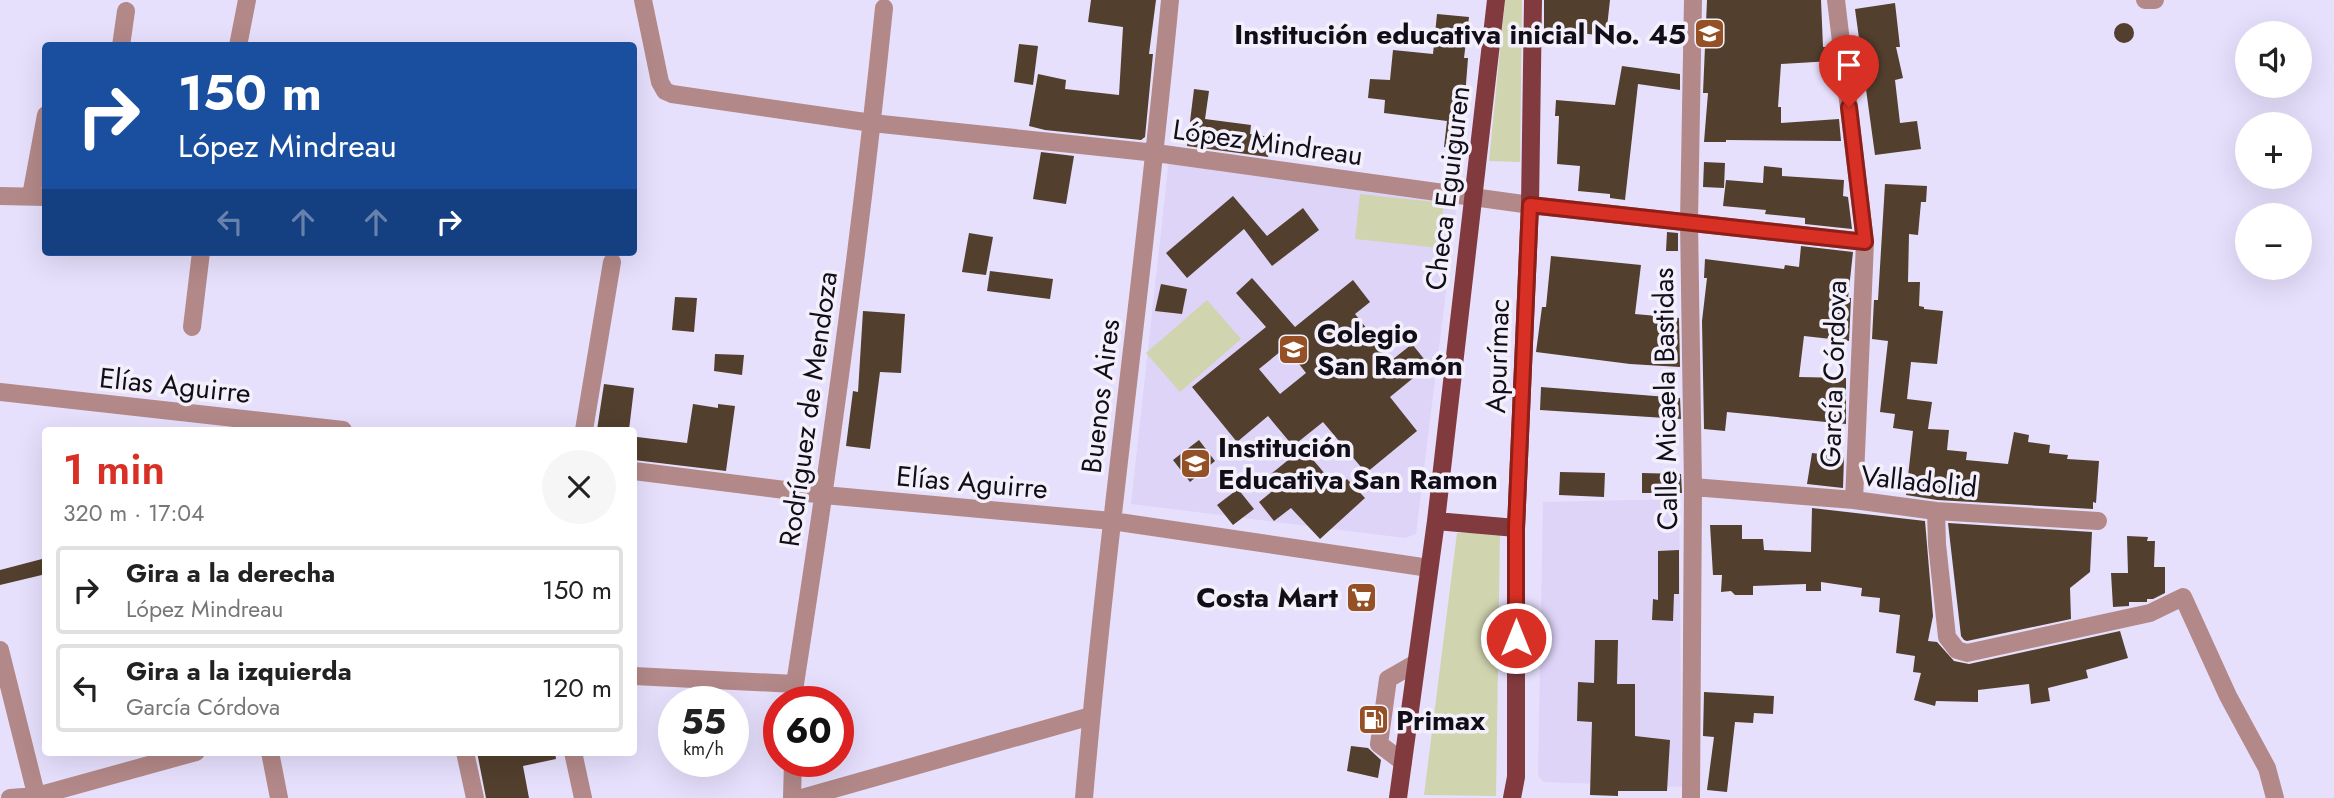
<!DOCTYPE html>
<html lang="es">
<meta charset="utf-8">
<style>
:root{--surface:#fff;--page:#f6f6f6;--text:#222;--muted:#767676;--line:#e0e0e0;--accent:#d93025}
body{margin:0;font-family:Jost,sans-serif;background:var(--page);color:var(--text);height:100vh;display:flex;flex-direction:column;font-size:26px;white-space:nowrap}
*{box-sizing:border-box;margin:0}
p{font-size:23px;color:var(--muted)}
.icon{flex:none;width:38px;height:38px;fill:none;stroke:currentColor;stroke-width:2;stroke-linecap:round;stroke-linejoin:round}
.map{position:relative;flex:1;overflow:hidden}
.sheet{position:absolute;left:42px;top:427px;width:595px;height:329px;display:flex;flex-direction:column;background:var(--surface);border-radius:7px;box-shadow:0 7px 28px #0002}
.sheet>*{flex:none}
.top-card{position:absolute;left:42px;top:42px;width:595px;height:214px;border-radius:7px;box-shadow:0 7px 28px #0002;background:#1a4fa0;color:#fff;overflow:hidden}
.buttons{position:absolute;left:2235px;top:21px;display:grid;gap:14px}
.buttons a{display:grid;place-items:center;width:77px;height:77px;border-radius:50%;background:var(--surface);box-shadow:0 7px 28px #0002;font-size:35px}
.speed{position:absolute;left:658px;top:686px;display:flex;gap:14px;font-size:35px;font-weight:700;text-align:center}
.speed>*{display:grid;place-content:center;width:91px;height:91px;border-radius:50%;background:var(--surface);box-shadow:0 7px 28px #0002;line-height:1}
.speed small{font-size:18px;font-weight:400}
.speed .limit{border:10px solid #d22;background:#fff;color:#111}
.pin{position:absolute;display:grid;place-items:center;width:60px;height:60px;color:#fff;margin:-72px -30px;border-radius:50% 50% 50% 0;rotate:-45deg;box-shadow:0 0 7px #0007}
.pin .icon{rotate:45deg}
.me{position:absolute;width:77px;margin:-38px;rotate:0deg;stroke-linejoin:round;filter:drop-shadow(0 0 5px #0008)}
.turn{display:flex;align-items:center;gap:24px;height:147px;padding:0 21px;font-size:32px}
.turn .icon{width:91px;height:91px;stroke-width:2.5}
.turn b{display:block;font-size:49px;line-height:60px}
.lanes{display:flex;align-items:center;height:66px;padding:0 21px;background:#0003;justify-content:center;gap:35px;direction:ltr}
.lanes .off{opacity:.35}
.round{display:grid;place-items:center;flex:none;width:74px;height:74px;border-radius:37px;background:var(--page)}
.head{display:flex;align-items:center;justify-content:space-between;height:119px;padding:0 21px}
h1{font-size:42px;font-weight:600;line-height:52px;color:var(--accent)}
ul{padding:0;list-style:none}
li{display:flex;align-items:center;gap:21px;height:88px;margin:0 14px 10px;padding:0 7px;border:4px solid var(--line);border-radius:7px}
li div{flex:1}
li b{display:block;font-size:26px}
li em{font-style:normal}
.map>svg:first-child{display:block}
.built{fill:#ddd4f8}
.green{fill:#d0d4af}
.building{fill:#523f2d;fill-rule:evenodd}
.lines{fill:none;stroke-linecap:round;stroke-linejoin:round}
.minor{stroke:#b38888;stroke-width:18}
.major{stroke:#813a3e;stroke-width:18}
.route-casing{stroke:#8d1f18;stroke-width:18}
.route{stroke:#d93025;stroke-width:12}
.labels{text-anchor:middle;stroke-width:7;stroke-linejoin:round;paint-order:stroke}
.poi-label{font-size:28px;font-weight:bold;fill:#110e18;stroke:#f3f0fc;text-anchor:start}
.street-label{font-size:28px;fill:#110e18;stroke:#f3f0fc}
</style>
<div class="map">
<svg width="2334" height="798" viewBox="0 0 2334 798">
<rect width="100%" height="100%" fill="#e7e0fd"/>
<path class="built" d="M1169 159 1458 194 1416 534 1405 538 1131 504Z
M1679 499 1682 787 1544 782 1538 776 1543 502Z"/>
<path class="green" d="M1505 0H1522L1520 162 1489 161Z
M1360 194 1444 203 1439 248 1355 239Z
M1207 300 1241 339 1180 392 1146 353Z
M1457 533H1500L1496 796 1424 795Z"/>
<path class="building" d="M1091 0H1156L1149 54H1153L1145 137 1141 140 1045 130 1029 126 1038 74 1066 80 1065 89 1119 95 1123 27 1088 22Z
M1544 0H1610L1606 36 1544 29Z
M1707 0H1821L1823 47H1830L1832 61 1781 64 1778 107H1781V123L1839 119 1841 141 1726 140V142H1704L1708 93H1703Z
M1895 3 1900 47H1896L1903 78 1895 80 1900 123 1917 121 1921 149 1875 155 1855 9Z
M1437 14 1469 17 1464 58H1468L1461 149 1444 147 1447 121 1384 113 1385 100 1368 98 1370 79 1390 80 1393 50 1433 54Z
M2114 33a10 10 0 1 1 20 0a10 10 0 1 1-20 0Z
M1019 44 1038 46 1033 85 1014 82Z
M1622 66 1680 74V90L1638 84 1625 200 1610 198V194L1578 191 1580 166 1557 164 1559 116H1555L1556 100 1615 105Z
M1194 89 1209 91 1205 119 1251 125 1250 134 1271 137 1268 157 1187 146Z
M1041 152 1074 156 1066 204 1033 199Z
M1704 162 1725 163 1724 188 1703 187Z
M1764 166 1782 168V176L1844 180 1843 196 1848 197 1852 229 1805 224V218L1765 214 1766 210 1723 206 1726 180 1763 183Z
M1885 184 1927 186 1926 202H1921L1918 235 1909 234 1908 282H1920L1919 306 1924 307V309L1943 311 1937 364 1911 362 1907 399 1932 402 1928 429 1949 430 1947 450 1967 452 1966 460 2008 464 2014 432 2029 435 2028 442 2050 445 2049 453 2068 455 2067 459 2099 461 2096 503 2093 502V509L1937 500 1906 495 1913 431 1893 428 1895 414 1880 412 1888 341 1872 339 1874 300H1878Z
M1233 196 1267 236 1303 208 1319 230 1272 266 1244 229 1187 278 1166 253Z
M1667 232 1678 233V251H1666Z
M969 233 993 237 986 275 962 272Z
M1801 246 1853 252 1848 298H1851L1849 341 1804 336 1799 377 1846 378V424L1727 412 1725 431 1704 429 1702 321 1707 278H1704L1705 259 1784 269 1785 265 1799 267Z
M1551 256 1641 265 1635 314 1679 318 1680 367 1630 364 1536 352 1542 307H1546Z
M990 271 1053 279 1050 299 987 291Z
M1252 278 1295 327 1353 280 1370 302 1355 314 1392 360 1412 344 1429 365 1390 397 1417 431 1366 473 1323 422 1293 446 1268 416 1237 442 1192 387 1266 327 1236 293ZM1286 347 1306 373 1280 394 1259 369Z
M1161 284 1187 289 1182 314 1155 311Z
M675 297 697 298 694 332 672 330Z
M863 311 905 314 901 373 880 372 870 449 846 446 853 391 858 392Z
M715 354 744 355 742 375 714 371Z
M604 384 634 388 629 430H597Z
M1541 387 1680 398 1681 419 1540 410Z
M693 404 718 408V404L735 406 726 471 634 460 637 437 687 443Z
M1199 440 1215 461 1190 482 1173 460Z
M1303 448 1337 488 1347 479 1365 498 1320 539 1291 508 1274 521 1259 502 1275 489 1266 478Z
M1812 453 1844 457 1843 488 1807 484Z
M1560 472 1605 473 1604 497 1559 495Z
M1642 473 1681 474 1682 493H1642Z
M1238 489 1254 509 1233 525 1217 505Z
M1812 508 1925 521 1933 616 1928 641 1937 642 1954 661 1969 664 2120 631 2128 658 2086 670 2088 678 2048 688 2050 701 2031 704 2029 684 1978 690V702L1936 701 1935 706 1914 700 1921 673 1913 672 1915 656 1896 653 1900 615 1879 612 1880 598 1861 596 1862 588 1821 582V591H1806V584L1753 586V595H1735L1731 591 1721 592 1722 575H1713L1710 525H1742V539H1763L1764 550 1811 552Z
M1948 523 2092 532 2090 572 2070 588 2071 619 1967 641 1964 640 1961 636Z
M2127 536 2148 537 2147 541H2155L2154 567H2165V593L2153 599H2147V602H2129V606L2113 607 2111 573H2128Z
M1679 550V594H1674L1673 621 1652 620 1653 599 1658 600V551Z
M42 559 46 574 0 585V570Z
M1595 640H1618L1617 684H1635V736L1670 740 1667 791H1618V796L1590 795 1592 722 1577 721 1578 682 1594 683Z
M1704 692 1774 696 1773 714 1754 713 1753 723 1735 722 1727 792 1707 790 1714 737 1703 736Z
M1351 746 1368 748 1381 760 1378 778 1347 771Z
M477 752H555L556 759 523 766 529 798H486Z"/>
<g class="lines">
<path class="minor" d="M643 0 660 82 665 91 672 94 872 123 1156 153 1530 205 1865 242
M1836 0 1865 242 1854 500
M2145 0H2155
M121 46 126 11
M238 46 247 0
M0 196 46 197
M31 196 46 115
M192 327 201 252
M0 392 343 430
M584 430 612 262
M634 471 824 495 1112 521 1429 568
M1693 487 1854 500 1936 511 2098 521
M1936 511 1937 544 1947 637 1957 650 1967 653 2150 613 2183 597 2228 696 2267 768 2275 798
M0 650 37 798
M634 676 795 684
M795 702V684C830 459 861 234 884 8
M270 752 279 798
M465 752 475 798
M573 752 583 798
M1403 762 1379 744 1388 679 1416 663
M10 798 37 796 196 752
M792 798 793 761
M802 798 1091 716
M1084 798C1107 531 1145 266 1170 0
M1691 798 1693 487 1689 221 1693 0"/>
<path class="major" d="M1436 521 1516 528
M1398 798 1436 521 1496 0
M1512 798 1516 777V528L1530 205 1533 0"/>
</g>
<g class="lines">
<defs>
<path id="route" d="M1516 638V528L1530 205 1865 242 1849 107"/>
</defs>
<use href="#route" class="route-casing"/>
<use href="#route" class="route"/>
</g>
<defs>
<symbol id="school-square" viewBox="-11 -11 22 22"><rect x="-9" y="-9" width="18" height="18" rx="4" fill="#955026" stroke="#f3f0fc"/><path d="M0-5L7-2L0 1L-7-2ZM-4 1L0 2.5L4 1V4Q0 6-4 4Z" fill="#fff"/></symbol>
<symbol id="supermarket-square" viewBox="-11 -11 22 22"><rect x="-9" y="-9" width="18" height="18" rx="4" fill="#955026" stroke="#f3f0fc"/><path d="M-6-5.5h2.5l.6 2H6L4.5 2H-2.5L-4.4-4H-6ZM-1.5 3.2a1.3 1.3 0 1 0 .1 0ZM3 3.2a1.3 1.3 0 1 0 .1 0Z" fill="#fff"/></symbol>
<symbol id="fuel-square" viewBox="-11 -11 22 22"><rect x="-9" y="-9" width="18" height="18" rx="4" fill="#955026" stroke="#f3f0fc"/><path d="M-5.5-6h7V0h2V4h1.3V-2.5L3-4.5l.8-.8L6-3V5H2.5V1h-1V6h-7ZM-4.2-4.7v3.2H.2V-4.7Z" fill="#fff"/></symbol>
</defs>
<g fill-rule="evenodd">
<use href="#school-square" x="1692" y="16" width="35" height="35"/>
<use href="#school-square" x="1276" y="332" width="35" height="35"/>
<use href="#school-square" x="1178" y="446" width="35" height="35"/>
<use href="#supermarket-square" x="1344" y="580" width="35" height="35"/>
<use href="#fuel-square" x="1356" y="702" width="35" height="35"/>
</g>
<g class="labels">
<g class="poi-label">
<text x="1686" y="44" text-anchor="end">Institución educativa inicial No. 45</text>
<text x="1317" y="343">Colegio<tspan x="1317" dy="32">San Ramón</tspan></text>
<text x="1218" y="457">Institución<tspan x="1218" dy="32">Educativa San Ramon</tspan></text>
<text x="1338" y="607" text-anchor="end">Costa Mart</text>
<text x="1396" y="730">Primax</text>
</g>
<g class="street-label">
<text transform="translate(1268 142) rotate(8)" y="10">López Mindreau</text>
<text transform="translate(1447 188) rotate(-83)" y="10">Checa Eguiguren</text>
<text transform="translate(1497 356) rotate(-88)" y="10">Apurímac</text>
<text transform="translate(1833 374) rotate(-88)" y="10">García Córdova</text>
<text transform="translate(175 385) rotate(6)" y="10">Elías Aguirre</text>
<text transform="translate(1100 396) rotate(-83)" y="10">Buenos Aires</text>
<text transform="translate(1665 399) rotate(-91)" y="10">Calle Micaela Bastidas</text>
<text transform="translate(808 409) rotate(-82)" y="10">Rodríguez de Mendoza</text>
<text transform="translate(1919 481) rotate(6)" y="10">Valladolid</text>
<text transform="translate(972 482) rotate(5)" y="10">Elías Aguirre</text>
</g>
</g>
</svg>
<div class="buttons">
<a><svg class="icon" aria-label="sound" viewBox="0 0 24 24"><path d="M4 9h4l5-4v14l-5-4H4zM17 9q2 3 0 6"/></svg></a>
<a>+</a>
<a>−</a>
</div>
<div class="speed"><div>55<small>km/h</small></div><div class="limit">60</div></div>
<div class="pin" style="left:1849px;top:107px;background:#d93025"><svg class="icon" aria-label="arrive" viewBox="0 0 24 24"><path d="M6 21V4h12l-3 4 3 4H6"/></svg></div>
<svg class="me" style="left:1516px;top:638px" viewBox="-20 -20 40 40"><circle r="17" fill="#d93025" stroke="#fff" stroke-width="3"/><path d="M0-11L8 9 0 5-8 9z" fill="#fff"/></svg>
<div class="top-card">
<div class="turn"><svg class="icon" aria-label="right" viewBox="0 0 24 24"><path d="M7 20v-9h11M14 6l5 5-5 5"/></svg><div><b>150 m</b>López Mindreau</div></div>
<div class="lanes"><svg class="icon off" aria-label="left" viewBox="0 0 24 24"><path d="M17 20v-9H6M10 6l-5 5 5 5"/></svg><svg class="icon off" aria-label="ahead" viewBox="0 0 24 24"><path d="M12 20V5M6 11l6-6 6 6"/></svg><svg class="icon off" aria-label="ahead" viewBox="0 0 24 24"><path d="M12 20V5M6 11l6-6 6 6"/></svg><svg class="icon" aria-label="right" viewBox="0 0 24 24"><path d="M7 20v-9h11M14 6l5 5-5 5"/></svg></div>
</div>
<section class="sheet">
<div class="head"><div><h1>1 min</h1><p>320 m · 17:04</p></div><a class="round"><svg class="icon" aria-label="close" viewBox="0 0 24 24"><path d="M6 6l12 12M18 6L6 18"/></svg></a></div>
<ul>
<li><svg class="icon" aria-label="right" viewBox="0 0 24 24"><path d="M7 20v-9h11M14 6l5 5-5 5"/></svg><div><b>Gira a la derecha</b><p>López Mindreau</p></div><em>150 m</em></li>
<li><svg class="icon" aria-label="left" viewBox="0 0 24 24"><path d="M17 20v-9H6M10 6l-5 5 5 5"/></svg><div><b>Gira a la izquierda</b><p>García Córdova</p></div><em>120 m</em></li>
</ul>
</section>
</div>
